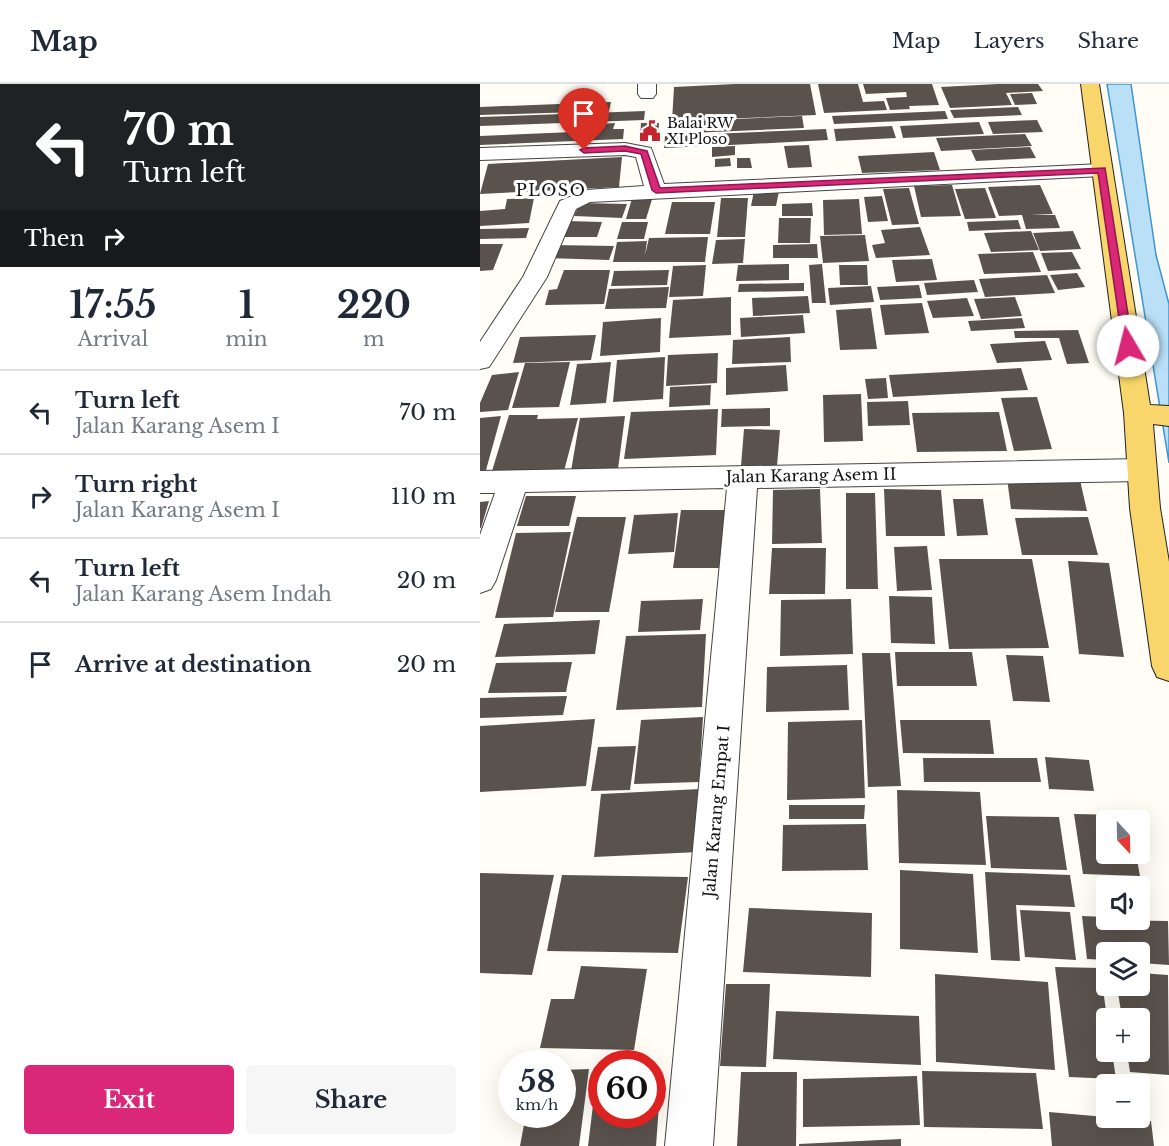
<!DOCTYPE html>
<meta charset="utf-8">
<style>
:root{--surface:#fff;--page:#f6f6f7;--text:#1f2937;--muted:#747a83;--line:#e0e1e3;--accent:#db2777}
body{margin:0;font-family:"Libre Baskerville",serif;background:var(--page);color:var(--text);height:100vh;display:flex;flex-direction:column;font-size:22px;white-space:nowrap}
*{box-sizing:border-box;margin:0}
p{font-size:20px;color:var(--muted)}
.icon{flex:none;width:33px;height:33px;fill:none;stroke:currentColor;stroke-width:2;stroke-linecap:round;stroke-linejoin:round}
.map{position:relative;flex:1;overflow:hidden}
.side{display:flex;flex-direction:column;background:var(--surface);width:480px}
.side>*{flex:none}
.hud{background:#202124;color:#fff;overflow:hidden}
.needle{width:39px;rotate:158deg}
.fabs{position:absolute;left:616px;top:726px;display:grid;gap:12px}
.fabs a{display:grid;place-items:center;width:54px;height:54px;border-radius:6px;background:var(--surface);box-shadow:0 6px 24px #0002;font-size:30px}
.speed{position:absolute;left:18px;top:966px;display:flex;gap:12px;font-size:30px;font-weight:700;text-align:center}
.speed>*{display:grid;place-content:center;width:78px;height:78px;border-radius:50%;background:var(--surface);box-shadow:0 6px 24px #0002;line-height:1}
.speed small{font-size:15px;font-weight:400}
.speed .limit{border:9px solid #d22;background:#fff;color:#111}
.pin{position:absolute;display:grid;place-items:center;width:51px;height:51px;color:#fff;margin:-62px -26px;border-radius:50% 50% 50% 0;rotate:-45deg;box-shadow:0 0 6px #0007}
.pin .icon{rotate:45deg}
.me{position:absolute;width:66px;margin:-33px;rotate:352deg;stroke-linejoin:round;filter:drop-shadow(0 0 4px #0008)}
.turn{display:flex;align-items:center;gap:21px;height:126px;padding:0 24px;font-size:27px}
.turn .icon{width:78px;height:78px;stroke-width:2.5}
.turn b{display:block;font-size:42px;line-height:51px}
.then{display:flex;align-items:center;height:57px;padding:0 24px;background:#0003;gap:12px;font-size:22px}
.eta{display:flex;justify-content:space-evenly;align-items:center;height:102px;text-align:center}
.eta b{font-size:36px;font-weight:800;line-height:42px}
.action{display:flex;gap:12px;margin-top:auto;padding:12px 24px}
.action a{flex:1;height:69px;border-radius:6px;background:var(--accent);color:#fff;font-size:24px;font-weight:800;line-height:69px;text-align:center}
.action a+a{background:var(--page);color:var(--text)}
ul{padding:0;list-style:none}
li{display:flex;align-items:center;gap:18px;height:84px;padding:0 24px;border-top:2px solid var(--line)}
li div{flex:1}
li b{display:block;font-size:22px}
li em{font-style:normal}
header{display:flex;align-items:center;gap:36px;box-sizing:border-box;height:84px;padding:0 30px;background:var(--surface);border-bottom:2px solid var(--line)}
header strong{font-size:28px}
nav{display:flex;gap:33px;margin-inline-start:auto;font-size:21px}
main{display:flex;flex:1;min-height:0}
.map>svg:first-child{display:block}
.water{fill:#b9e0f7;stroke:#3f96cf;stroke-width:1.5}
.building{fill:#5a524d}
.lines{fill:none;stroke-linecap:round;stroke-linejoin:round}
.minor-casing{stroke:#444;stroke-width:2}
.major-casing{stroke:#222;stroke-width:2}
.minor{fill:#fff;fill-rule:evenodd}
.major{fill:#f9d66b;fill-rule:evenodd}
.route{fill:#db2777;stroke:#8e194d;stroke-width:1.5}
.labels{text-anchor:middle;stroke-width:6;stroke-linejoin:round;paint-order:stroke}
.far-poi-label{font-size:14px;fill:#111;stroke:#fff;text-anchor:start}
.far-quarter-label{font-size:16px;letter-spacing:1.5px;fill:#111;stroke:#fff}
.street-label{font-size:16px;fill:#111;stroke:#fff}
</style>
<header>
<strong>Map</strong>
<nav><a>Map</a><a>Layers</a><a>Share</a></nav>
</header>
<main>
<section class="side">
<div class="hud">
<div class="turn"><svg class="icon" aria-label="left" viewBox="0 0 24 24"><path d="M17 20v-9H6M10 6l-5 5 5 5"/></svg><div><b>70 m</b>Turn left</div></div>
<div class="then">Then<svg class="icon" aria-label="right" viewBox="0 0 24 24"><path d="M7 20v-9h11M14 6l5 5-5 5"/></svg></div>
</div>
<div class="eta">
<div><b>17:55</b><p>Arrival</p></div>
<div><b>1</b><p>min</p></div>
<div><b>220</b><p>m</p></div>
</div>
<ul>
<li><svg class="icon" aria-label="left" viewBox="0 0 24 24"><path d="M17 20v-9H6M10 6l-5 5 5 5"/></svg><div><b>Turn left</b><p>Jalan Karang Asem I</p></div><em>70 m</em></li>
<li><svg class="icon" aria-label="right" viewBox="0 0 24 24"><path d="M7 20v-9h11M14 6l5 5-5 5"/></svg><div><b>Turn right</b><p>Jalan Karang Asem I</p></div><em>110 m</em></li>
<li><svg class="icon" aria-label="left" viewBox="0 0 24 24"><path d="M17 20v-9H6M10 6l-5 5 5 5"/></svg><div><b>Turn left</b><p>Jalan Karang Asem Indah</p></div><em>20 m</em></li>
<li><svg class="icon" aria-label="arrive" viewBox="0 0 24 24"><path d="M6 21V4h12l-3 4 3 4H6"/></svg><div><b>Arrive at destination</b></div><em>20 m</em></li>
</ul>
<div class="action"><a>Exit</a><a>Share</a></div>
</section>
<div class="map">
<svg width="689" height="1062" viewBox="0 0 689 1062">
<rect width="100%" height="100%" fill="#fffdf5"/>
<path class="water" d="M627 0H651L676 171 689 220V379Z"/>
<path class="building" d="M255 0H330L336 31 192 37 194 3Z
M338 0H378L383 18 404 17 407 26 344 29Z
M383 0H452L459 21 429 22 430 25 410 26 406 14 427 13 426 8 386 10Z
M518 0H558L563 7 526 9 532 21 470 24 461 3Z
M552 9 557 20 535 21 530 10Z
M131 18 129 27 0 31V23Z
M538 23 542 31 474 34 470 26Z
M165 27 164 36 0 42V33Z
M465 27 468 35 354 40 352 32Z
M322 32 324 44 187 50 188 38Z
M557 36 563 48 513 50 508 38Z
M499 38 504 50 423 54 420 42Z
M135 39 133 45H144L143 55 0 61V52L117 47 119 40Z
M161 39H179L178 55 160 56Z
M412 42 416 54 356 57 354 45Z
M346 45 348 56 231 62V50Z
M227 50 228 62 184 64 185 52Z
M545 50 552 62 461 67 456 54Z
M329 61 332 83 308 84 304 62Z
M255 62V71L232 73V63Z
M550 63 556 74 496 77 491 66Z
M454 68 460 86 382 89 378 72Z
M142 73 139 103 0 110 8 80Z
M250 74 251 82 235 83V75Z
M257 74H270L272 84H257Z
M472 101 481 132 441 133 434 102Z
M560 101 573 130 550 131H575L580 144 546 145 542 131 519 132 508 103Z
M429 104 439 140 412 141 403 105Z
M505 104 516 134 485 135 475 105Z
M274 107H299L296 122H271Z
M153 111 173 112 166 135H146Z
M402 112 408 137 388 138 384 113Z
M54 114 49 139 0 142V127L25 125 27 115Z
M241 114H268L265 153H237Z
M379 115 382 150 344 151 343 116Z
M192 118H235L230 150H185Z
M100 119 147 120 142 134 94 132Z
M332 119 333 132H302V120Z
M299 134H331L330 159H298Z
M538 136 541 145 489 147 487 138Z
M87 137 122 138 117 153H81Z
M142 138H168L164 155H137Z
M440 143 450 171 396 174 392 161 405 159 401 146Z
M49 144 46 154 0 155V145Z
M551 147 559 166 511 168 504 149Z
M593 147 601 165 560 167 553 149Z
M385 151 389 177 343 179 340 152Z
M228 153 225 178H133L137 158 167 157 165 171 169 154Z
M265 155 263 179 232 180 236 156Z
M0 160H23L13 186 0 187Z
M337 160 338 174H293V161Z
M73 161 134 162 129 176 67 174Z
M553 168 561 188 504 190 498 170Z
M592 168 601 185 568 187 561 169Z
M452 175 457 196 416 198 412 176Z
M309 180V196L256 197 258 181Z
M342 180 346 219H332L329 181Z
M226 181 223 212 189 213 193 182Z
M359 181H387L388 201H360Z
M84 186H130L124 220 65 221 69 206 77 205Z
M189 186 187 201 131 202 134 187Z
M597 189 605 203 578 206 570 191Z
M567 191 575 209 505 213 499 195Z
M494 196 498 208 447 211 444 199Z
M324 199V207L258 208 259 200Z
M439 201 442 214 400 216 397 203Z
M391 202 394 218 350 221 348 204Z
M189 203 186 224 125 225 129 205Z
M328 212 330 229 273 232 272 214Z
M251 213V251L189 254 193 216Z
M535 213 542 232 501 235 494 215Z
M487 214 494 232 453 234 447 217Z
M442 219 449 249 405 251 400 221Z
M391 224 397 265 360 266 356 226Z
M323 231 325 249 261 253 260 234Z
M181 234 180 268 120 272 123 238Z
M542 234 545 244 491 247 488 237Z
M598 246 609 279 587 280 579 254H535L534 247Z
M116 251 111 276 33 279 40 253Z
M310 253 311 278 252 280 253 256Z
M565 257 572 276 517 279 510 260Z
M238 269 237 299 186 302 188 271Z
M185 273 183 315 133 318 137 276Z
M90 278 79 323 32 324 45 279Z
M131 278 126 319 90 321 97 280Z
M306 281 308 307 246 311V284Z
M541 284 548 306 413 313 409 291Z
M39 288 28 326 0 328V319L12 291Z
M406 294 408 314 388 315 385 295Z
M231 301 230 321 189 323 190 303Z
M381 310 383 357 344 358 343 311Z
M557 313 572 365 534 367 521 314Z
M428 317 430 341 388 342 387 318Z
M290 324V342L241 343 242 325Z
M238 325 236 371 144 375 151 328Z
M519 328 527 367 437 368 432 329Z
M29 331H58L57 335 98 334 84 387H12Z
M21 332 6 386 0 387V334Z
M145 332 138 385 91 387 100 334Z
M264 345 300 346 297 382H261Z
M527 394 600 396 607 427 531 425Z
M340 405 342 459 292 460 293 406Z
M404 405 461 406 465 452H406Z
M366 409H395L398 505H366Z
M46 412H96L89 442H37Z
M473 415H503L508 451 477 452Z
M9 417 1 444H0V418Z
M201 426H247L241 484H193Z
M198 429 194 468 148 470 154 431Z
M97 433H146L129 528H75Z
M608 433 618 471H542L535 434Z
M91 448 73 533 15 534 36 449Z
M447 462 452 506 417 507 414 463Z
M292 464H346L345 510H289Z
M459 475H552L569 564 469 565Z
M588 477 629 479 644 573 599 570Z
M409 512 452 513 455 560 411 559Z
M223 515 220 546 158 548 161 517Z
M371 515 373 570 300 572 301 516Z
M120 536 115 570 15 573 24 540Z
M226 550 222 623 136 626 146 552Z
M415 568H492L497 602H417Z
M382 569H410L421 702 388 703Z
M526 571 563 572 570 618 533 617Z
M92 578 86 608 8 609 16 579Z
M367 581 369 626 286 628 287 583Z
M87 612 83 631 0 634V614Z
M223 633 219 698 154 700 161 636Z
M115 635 106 702 0 708V642Z
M382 636 385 714 307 716 308 638Z
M420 636H510L514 670 423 669Z
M156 662 150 706 111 707 118 663Z
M565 673 609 676 614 707 569 705Z
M443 674H557L561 698H444Z
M220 705 218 768 114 773 121 710Z
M417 706 500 708 506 781 419 779Z
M309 721H385L384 735H309Z
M594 730 648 731 649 736H627V770H656L660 792 603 790Z
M506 732 579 733 587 786 511 784Z
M386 740 388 786 302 787 303 741Z
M420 786 493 790 498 869 420 865Z
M505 788 590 791 595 823 536 821 540 877 511 876Z
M0 789 74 791 52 891 0 889Z
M82 791 208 793 198 869 67 867Z
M269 824 392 829 391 893 263 888Z
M540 826 590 828 596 876 545 873Z
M602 832 627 833V836L688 837 689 881 660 879V868H627V876L607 875Z
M101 882 167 885 154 966 60 964 71 915H94Z
M575 883 620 884 627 934V968H632L636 995 589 993Z
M660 889 688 891 689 991 650 988 647 968H660V934H642L637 902H660Z
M455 890 568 898 575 986 456 978Z
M246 900H290L286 983 240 982Z
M296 927 439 932 441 981 293 975Z
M109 985 99 1062H40L46 1030H82V986Z
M442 987 556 989 563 1045 444 1043Z
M261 988H317L316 1062H257Z
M437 992 440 1041 323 1043V995Z
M181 993 176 1062H108L116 997H122V1030H172V994Z
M569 1028 671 1037 674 1062H572Z
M421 1055V1062H319V1060Z"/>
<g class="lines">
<defs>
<path id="minor" d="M158 0H176V10L173 14H161L158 10Z
M145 59 171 64 184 100 622 80 629 82 632 86 629 90 622 92 110 118 96 125 67 193 9 283 0 285V258L43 193 80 117 106 106 164 102 156 73 145 71 0 76V64Z
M662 375 672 378 676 386 672 394 662 397 277 404 233 1062H185L247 404 45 408 16 496 11 505 0 509V451L15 409H0V387Z"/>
<path id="major" d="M601 0H619L670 321 689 322V342L673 340 680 424 689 478V597L677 593 672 582 650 424 644 329Z"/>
</defs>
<use href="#minor" class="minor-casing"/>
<use href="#major" class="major-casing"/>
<use href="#minor" class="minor"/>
<use href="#major" class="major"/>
</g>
<path class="route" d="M145 62 167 67 180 104 625 84 653 262 648 266 643 262 618 89 176 109 172 106 161 70 145 67 104 69 100 66 104 64Z"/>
<defs>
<symbol id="civic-bare" viewBox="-9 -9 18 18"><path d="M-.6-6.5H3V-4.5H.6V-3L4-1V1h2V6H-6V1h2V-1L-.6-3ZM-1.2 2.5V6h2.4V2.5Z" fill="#c4262e" stroke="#fff" stroke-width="2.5" paint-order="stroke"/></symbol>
</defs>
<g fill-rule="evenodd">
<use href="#civic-bare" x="155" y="32" width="30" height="30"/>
</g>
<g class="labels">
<g class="far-poi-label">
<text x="187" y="44">Balai RW<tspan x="187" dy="16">XI Ploso</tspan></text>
</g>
<g class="far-quarter-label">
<text x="71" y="112">PLOSO</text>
</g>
<g class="street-label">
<text transform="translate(331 391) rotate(-1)" y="6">Jalan Karang Asem II</text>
<text transform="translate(236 727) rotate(-85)" y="6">Jalan Karang Empat I</text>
</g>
</g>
</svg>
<div class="fabs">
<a><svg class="needle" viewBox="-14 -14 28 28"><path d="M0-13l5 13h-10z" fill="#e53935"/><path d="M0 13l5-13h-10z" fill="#747a83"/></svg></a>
<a><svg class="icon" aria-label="sound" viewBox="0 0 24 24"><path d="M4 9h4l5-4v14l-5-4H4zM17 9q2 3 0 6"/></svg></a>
<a><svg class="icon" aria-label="layers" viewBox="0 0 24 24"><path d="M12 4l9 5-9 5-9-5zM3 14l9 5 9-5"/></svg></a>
<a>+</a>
<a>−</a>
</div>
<div class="speed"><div>58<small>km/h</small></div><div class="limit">60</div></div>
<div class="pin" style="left:104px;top:66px;background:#d93025"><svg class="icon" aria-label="arrive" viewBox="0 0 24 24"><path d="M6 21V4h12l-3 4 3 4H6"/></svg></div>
<svg class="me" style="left:648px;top:262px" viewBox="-20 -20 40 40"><circle r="19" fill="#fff"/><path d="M0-13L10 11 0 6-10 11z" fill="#db2777"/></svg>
</div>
</main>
